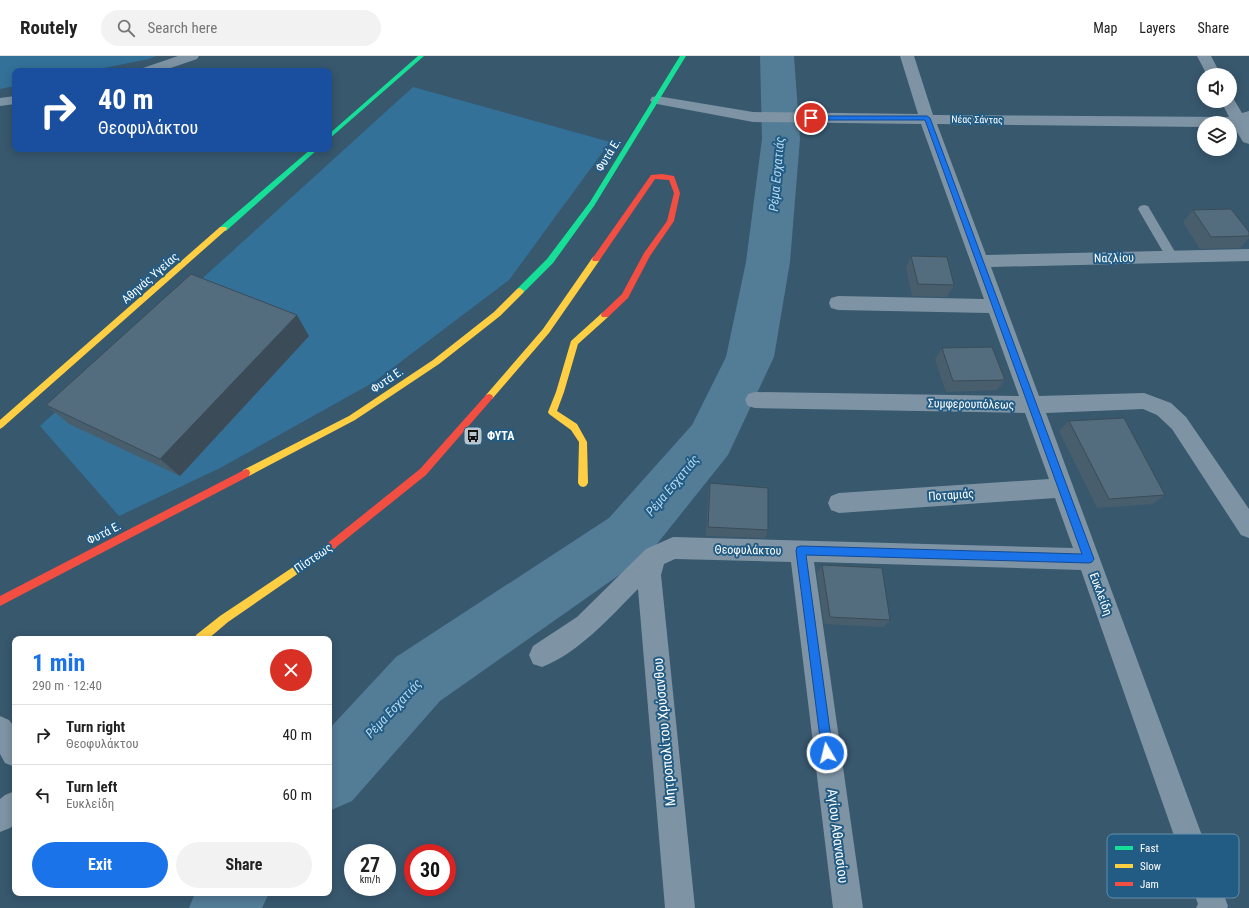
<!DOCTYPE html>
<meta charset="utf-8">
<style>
:root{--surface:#fff;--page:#f2f2f2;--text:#222;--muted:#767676;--line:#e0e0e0;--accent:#1a73e8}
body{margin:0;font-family:"Roboto Condensed",sans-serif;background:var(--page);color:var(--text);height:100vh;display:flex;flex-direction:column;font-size:15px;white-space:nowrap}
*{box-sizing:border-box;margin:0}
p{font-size:13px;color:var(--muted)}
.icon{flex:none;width:22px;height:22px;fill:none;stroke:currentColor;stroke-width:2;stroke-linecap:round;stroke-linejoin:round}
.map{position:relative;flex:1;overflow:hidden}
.sheet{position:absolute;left:12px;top:580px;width:320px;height:260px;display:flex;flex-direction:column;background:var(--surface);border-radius:8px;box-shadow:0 2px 10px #0003}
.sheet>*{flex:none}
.banner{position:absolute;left:12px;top:12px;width:320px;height:84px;border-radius:8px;box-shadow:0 2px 10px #0003;background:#1a4fa0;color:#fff;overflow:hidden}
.controls{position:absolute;left:1197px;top:12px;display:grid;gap:8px}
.controls a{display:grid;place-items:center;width:40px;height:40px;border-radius:50%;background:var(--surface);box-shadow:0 2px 10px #0003;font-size:20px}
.speed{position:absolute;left:344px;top:788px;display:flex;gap:8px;font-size:20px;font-weight:700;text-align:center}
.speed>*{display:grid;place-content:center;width:52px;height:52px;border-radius:50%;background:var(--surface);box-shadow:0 2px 10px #0003;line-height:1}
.speed small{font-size:10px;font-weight:400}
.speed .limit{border:6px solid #d22;background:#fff;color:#111}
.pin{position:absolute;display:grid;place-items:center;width:34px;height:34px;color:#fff;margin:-17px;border:2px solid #fff;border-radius:50%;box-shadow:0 1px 4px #0007}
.me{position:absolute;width:44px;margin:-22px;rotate:352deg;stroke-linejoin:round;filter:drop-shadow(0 0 3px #0008)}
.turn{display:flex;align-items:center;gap:14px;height:84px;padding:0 20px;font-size:18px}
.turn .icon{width:52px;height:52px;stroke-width:2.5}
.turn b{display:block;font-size:28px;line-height:34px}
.round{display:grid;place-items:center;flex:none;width:42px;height:42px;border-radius:21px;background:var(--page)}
.headline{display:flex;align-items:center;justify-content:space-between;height:68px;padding:0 20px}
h1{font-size:24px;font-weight:700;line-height:30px;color:var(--accent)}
.action{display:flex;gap:8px;margin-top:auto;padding:8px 20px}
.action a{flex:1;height:46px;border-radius:24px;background:var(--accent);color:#fff;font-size:16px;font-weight:700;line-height:46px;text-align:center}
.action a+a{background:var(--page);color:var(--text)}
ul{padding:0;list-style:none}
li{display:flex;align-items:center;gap:12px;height:60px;padding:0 20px;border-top:1px solid var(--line)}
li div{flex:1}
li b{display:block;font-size:15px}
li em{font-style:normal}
header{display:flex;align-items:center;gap:24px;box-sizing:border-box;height:56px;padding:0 20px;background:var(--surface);border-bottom:1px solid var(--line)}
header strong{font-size:19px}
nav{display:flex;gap:22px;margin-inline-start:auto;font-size:14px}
.search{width:280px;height:36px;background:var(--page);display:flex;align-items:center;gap:10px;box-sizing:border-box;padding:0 14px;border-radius:22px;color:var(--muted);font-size:15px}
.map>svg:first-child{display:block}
.green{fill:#337199}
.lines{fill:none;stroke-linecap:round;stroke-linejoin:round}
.river{fill:#537c97;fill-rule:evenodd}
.lane{fill:#7e94a4;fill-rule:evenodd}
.street{fill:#7e94a4;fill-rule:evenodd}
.fast{fill:#16e098;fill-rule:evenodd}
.slow{fill:#ffcf43;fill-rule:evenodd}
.jam{fill:#f24e42;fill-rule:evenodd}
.wall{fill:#485e6c}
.shaded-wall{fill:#3b4c58}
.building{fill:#546d7e;stroke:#3b4c58}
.route{fill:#1a73e8;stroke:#114b97}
.labels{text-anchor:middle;stroke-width:4;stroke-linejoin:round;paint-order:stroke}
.far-street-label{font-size:10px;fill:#fff;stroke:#225c84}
.street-label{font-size:12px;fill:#fff;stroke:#225c84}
.poi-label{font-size:12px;font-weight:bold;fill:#fff;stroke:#225c84;text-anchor:start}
.water-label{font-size:13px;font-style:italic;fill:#b6daf0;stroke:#225c84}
.near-street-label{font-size:14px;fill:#fff;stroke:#225c84}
.key{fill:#225c84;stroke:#648da9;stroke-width:1}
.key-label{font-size:11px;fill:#fff}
</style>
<header>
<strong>Routely</strong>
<div class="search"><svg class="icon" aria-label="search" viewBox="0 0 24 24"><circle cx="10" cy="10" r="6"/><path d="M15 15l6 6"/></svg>Search here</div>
<nav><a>Map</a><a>Layers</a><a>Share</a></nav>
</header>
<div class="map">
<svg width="1249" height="852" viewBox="0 0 1249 852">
<rect width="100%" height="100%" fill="#38586e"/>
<path class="green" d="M0 0H156L149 3 88 15H15V30L0 33Z
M413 31 610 86 509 224 374 326 220 412 119 460 40 370Z"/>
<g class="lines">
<path class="river" d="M760 0H794L800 83 790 206 774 301 728 399 649 498 440 645 352 745 329 755V673L396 601 609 462 692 369 726 301 746 206 762 83Z
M195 837H269L262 852H189Z"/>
<path class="lane" d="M1144 149 1148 150 1178 201 1176 204 1172 205 1168 204 1166 201 1138 153 1140 150Z"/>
<path class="street" d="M178 0H199L197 3 162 15H141L143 12Z
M900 0H914L933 59 1229 61 1221 45H1230V41L1233 42 1242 57 1249 55V88L1243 86 1234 71H1230V67H1204V71L937 68 986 199 1249 193V205L991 211 1039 340 1144 337 1171 347 1186 361 1249 453V482L1241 479 1172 373 1157 359 1143 353 1046 357 1228 850 1227 852H1196L1198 848 1081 514 814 506 863 852H833L791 506 675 503 664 508 661 519 695 852H665L638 533C610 561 580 596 542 611L533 608 529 599 533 590 577 561 646 493 673 481 1073 492 1055 442 839 457 831 454 828 447 831 440 839 437 1049 423 1025 357 755 352 748 350 745 344 748 338 755 336 1019 340 989 257 838 254 831 252 829 247 831 242 838 240 984 243 921 68 753 66 657 48 652 47 650 44 652 41 657 40 753 56 918 58Z
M1197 0H1211L1221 19H1207Z
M15 40V48L0 50V42Z
M0 660 9 664 15 672V711L5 707 0 698Z
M15 735V768L10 772 0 776V743L5 739Z"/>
<path class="fast" d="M418 0H424L329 83V78Z
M680 0H686L594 150 553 207 523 237H517V233L547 203 590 146Z
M311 93H318L226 175H220V171Z"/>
<path class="slow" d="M220 171H226L227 173 3 371 0 373V364Z
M596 200 600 203 599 205 549 277 492 343H486L485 341 486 339 543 273 593 201Z
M520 232 524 235 523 237 500 260 439 308 355 364 249 420H243L242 417 243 414 349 360 433 304 494 256 517 233Z
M605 256 608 257 609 259 608 261 578 288 564 336 557 355 577 368 587 386 588 427 586 430 583 431 580 430 578 427 579 386 571 374 549 358 548 356 556 336 571 285 602 257Z
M332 485 335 486 337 489 335 492 228 566 208 583H195L196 579 220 560Z"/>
<path class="jam" d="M662 118 674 120 680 137 674 165 650 200 628 242 608 261H602L601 259 602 257 622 238 644 197 667 165 674 137 669 124 655 123 599 205H593L592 203 651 119Z
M489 338 492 339 493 341 492 343 426 419 335 492 332 493 329 492 327 489 329 486 420 413 486 339Z
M246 413 249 414 250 417 249 420 0 550V540Z"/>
</g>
<path class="wall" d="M1193 154 1249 176V182L1240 192 1200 193 1183 166Z
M911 200 954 229 947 241 912 240 906 212Z
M309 280 180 420 69 368 46 349Z
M942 292 1005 324 997 334 946 336 935 303Z
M1069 365 1165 439 1153 448 1097 452 1059 375Z
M710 427 768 474 765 482 706 480 708 436Z
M822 509 890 564 883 571 824 568 817 517Z"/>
<path class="shaded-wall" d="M297 259 309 280 180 420 160 403Z"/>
<path class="building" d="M1231 153 1249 176V180L1211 181 1193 154Z
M911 200 947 201 954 229 918 228Z
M191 218 297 259 160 403 46 349Z
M992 291 1005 324 953 325 942 292Z
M1124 362 1165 439 1109 443 1069 365Z
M710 427 768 432V474L708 471Z
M822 509 882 512 890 564 830 561Z"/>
<path class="route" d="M809 60H927L930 62 1094 503 1092 506 1089 507 806 499 833 697 831 701 827 702 823 701 822 697 796 495 797 491 801 490 1082 498 925 64H811L808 62Z"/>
<defs>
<symbol id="bus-square" viewBox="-11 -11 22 22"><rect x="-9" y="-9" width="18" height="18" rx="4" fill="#b9c5cc" stroke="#225c84"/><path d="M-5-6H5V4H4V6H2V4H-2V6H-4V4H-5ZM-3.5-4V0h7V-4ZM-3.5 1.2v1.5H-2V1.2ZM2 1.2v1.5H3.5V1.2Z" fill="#111"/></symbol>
</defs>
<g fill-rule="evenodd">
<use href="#bus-square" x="462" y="369" width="22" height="22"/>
</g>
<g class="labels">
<g class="far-street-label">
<text transform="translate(977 63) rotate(1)" y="4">Νέας Σάντας</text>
</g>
<g class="street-label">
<text transform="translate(608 99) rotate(-58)" y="4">Φυτά Ε.</text>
<text transform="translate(1114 202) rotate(-1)" y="4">Ναζλίου</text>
<text transform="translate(150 222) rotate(-41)" y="4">Αθηνάς Υγείας</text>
<text transform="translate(387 324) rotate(-34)" y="4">Φυτά Ε.</text>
<text transform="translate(971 348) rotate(1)" y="4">Συμφερουπόλεως</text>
<text transform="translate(951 439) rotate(-4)" y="4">Ποταμιάς</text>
<text transform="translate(104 477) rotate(-27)" y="4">Φυτά Ε.</text>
<text transform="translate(748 494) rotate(1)" y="4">Θεοφυλάκτου</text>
<text transform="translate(313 502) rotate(-34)" y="4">Πίστεως</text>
<text transform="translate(1101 538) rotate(70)" y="4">Ευκλείδη</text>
</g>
<g class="poi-label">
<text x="487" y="384">ΦΥΤΑ</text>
</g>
<g class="water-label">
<text transform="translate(776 118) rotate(-85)" y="5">Ρέμα Εσχατιάς</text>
<text transform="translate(672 429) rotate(-50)" y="5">Ρέμα Εσχατιάς</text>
<text transform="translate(393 652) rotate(-47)" y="5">Ρέμα Εσχατιάς</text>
</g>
<g class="near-street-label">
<text transform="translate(664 676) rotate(-95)" y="5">Μητροπολίτου Χρύσανθου</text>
<text transform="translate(838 780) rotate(83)" y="5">Αγίου Αθανασίου</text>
</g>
</g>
<rect x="1107" y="778" width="132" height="64" rx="6" class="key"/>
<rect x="1115" y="790" width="18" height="4" fill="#16e098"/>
<rect x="1115" y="808" width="18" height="4" fill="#ffcf43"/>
<rect x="1115" y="826" width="18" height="4" fill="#f24e42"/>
<g class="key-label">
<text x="1140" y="796">Fast</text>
<text x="1140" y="814">Slow</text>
<text x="1140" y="832">Jam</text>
</g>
</svg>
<div class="controls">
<a><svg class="icon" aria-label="sound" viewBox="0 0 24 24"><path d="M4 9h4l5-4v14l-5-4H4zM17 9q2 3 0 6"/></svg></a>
<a><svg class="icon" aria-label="layers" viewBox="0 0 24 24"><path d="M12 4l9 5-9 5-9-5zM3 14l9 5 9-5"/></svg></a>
</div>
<div class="speed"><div>27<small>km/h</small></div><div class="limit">30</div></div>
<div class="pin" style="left:811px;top:62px;background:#d93025"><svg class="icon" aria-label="arrive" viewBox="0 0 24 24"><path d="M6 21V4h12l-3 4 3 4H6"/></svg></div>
<svg class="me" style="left:827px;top:697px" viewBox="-20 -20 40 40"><circle r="17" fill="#1a73e8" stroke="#fff" stroke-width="3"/><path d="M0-11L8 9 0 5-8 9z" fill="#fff"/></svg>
<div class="banner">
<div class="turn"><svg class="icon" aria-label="right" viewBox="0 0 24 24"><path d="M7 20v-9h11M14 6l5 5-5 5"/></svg><div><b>40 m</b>Θεοφυλάκτου</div></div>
</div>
<section class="sheet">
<div class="headline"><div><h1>1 min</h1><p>290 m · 12:40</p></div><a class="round" style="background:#d93025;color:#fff"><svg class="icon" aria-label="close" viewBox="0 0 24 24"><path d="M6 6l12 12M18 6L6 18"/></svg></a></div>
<ul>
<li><svg class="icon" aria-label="right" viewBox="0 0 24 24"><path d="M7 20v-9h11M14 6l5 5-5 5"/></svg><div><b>Turn right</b><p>Θεοφυλάκτου</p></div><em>40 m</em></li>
<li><svg class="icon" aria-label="left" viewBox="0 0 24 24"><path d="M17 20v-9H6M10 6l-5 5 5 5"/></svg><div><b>Turn left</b><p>Ευκλείδη</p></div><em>60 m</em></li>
</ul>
<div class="action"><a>Exit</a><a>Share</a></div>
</section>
</div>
